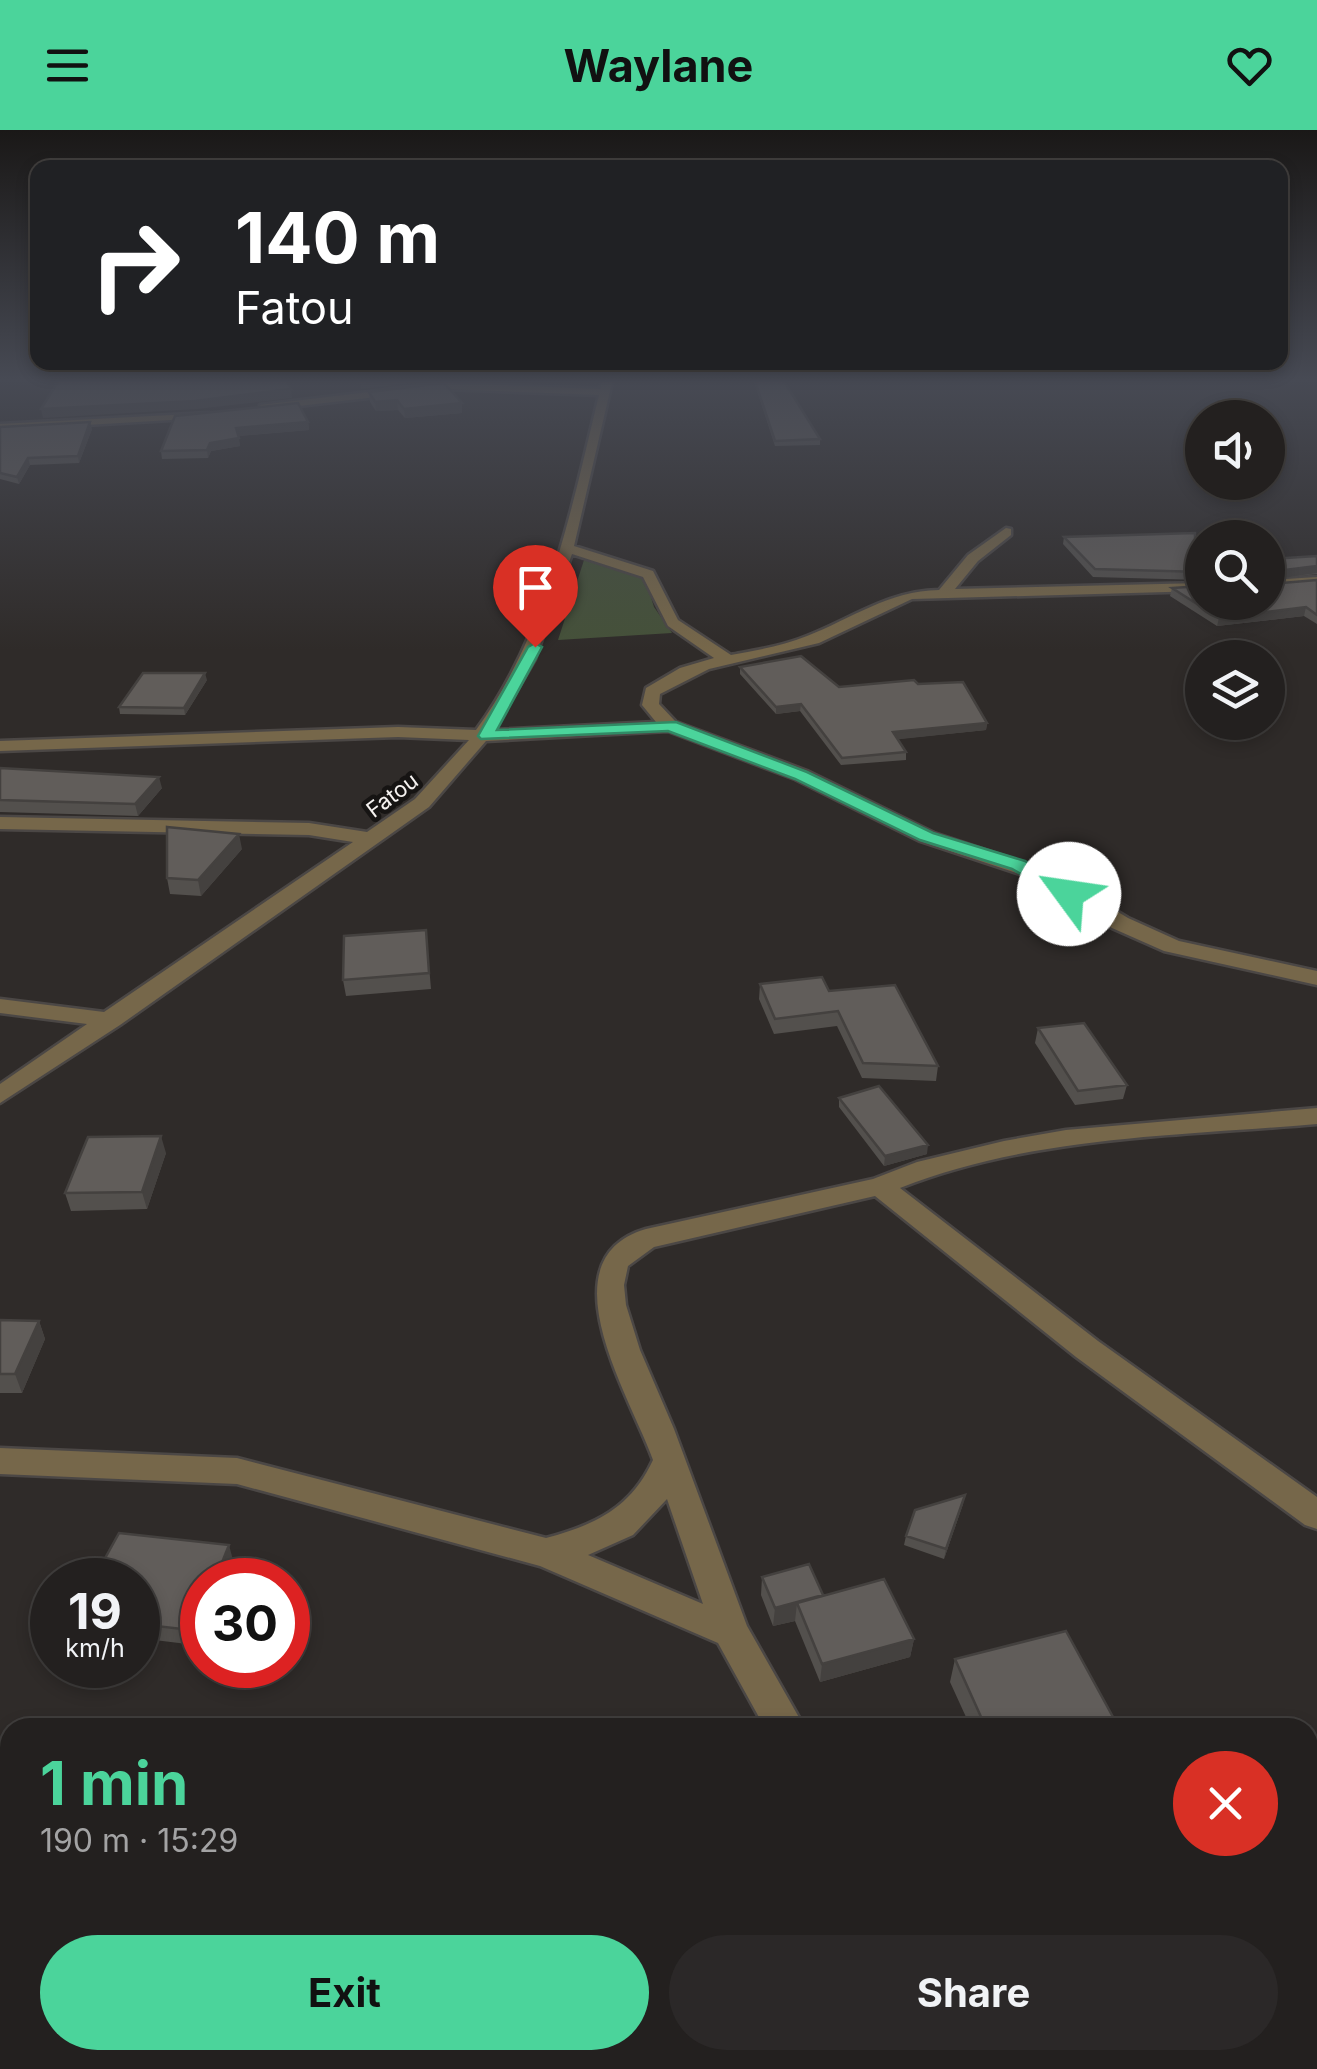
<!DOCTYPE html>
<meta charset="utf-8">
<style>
:root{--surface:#23201f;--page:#2b2828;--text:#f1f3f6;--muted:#a3a3a4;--line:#403e3d;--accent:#4bd49b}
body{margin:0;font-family:Inter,sans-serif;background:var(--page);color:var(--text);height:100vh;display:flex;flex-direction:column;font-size:38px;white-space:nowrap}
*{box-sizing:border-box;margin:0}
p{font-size:32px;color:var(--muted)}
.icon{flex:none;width:55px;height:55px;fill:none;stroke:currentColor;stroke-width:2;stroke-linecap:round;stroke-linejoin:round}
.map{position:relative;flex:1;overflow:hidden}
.details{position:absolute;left:0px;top:1588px;width:1318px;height:352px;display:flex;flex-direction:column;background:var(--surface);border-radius:30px 30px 0 0;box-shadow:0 5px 15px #0003,0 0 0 2px var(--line)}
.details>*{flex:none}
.top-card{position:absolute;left:30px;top:30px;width:1258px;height:210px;border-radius:20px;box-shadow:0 5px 15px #0003,0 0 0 2px var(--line);background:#202124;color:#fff;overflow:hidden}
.buttons{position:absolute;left:1185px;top:270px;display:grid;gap:20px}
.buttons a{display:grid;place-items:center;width:100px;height:100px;border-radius:50%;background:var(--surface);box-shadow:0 5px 15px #0003,0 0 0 2px var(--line);font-size:50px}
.speed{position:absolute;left:30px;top:1428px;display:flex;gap:20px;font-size:50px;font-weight:700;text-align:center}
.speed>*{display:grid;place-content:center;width:130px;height:130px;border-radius:50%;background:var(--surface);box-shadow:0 5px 15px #0003,0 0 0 2px var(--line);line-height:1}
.speed small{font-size:25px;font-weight:400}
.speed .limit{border:15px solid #d22;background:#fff;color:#111}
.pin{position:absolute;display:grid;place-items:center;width:85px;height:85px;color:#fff;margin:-102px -42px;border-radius:50% 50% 50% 0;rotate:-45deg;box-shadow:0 0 10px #0007}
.pin .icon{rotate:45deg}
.me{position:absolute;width:110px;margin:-55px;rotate:301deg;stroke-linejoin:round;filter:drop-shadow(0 0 8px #0008)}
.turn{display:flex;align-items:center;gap:35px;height:210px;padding:0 40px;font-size:45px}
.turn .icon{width:130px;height:130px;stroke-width:2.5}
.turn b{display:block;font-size:70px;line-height:85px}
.round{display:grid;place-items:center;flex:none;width:105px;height:105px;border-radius:52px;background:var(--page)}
.overview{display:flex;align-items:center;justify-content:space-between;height:170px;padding:0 40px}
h1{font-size:60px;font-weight:700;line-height:75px;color:var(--accent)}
.button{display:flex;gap:20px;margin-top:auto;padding:20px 40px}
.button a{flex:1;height:115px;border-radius:60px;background:var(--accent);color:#111;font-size:40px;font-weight:700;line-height:115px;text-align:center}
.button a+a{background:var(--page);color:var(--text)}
header{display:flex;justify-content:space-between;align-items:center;height:130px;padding:0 40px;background:var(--accent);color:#111;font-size:45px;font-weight:700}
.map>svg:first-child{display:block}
.green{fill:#455139}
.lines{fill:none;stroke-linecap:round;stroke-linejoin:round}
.minor-casing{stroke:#4b4745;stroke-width:5}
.minor{fill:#76674a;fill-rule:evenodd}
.wall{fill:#53504d}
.shaded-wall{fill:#44413f}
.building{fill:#615d5a;stroke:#44413f;stroke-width:2.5}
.route{fill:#4bd49b;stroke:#318a65;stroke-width:2.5}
.labels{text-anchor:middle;stroke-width:9;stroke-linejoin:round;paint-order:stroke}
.far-street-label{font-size:22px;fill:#f5f2f0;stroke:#161413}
</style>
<header><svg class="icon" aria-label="menu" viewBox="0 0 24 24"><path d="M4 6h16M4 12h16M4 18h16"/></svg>Waylane<svg class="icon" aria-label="heart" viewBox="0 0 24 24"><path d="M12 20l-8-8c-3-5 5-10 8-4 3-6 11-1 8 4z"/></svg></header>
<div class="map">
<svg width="1317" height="1939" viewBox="0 0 1317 1939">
<rect width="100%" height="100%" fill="#2f2b29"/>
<path class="green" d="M585 427 644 445 654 477 672 503 558 510Z"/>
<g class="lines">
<defs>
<path id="minor" d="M603 248H613L574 416 653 441 678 490 731 525C757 520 783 516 807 506 853 488 888 461 939 460L968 425 1006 398 1011 399V405L978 431 955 459 1202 453V461L912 469 819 513 709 539 660 564 659 574 676 592 807 641 934 703 1052 742 1128 788 1179 811 1317 841V855L1164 821 1112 798 1038 750 920 711 795 649 668 601 486 611 429 677 120 895 0 973V954L87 894 0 883V869L104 882 353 712 309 705 0 699V687L309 693 367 702 415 669 469 610 398 607 0 621V611L398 597 476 600C548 502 571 380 599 265L445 259 264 280 260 275 445 253 600 259ZM572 424 643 447 668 496 714 528 680 538 646 558 642 575 656 592 494 600 535 529Z
M209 283 205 288 0 300V294Z
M1317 447V455L1268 458V450Z
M1317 978V994C1178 1006 1031 1006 900 1058L1098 1211 1317 1367V1399L1305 1395 1076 1227 875 1066 654 1117 628 1136 624 1155 626 1175 640 1220 674 1299 747 1496 805 1598H765L718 1513 540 1436 237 1354 0 1344V1318L237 1328 546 1408C595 1395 631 1378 653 1330 631 1268 543 1129 646 1099L873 1049 917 1032 1004 1011 1066 1000ZM667 1369 703 1474 588 1425 633 1405Z
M891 1930H935L938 1939H892Z"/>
</defs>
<use href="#minor" class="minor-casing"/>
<use href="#minor" class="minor"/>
</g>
<path class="wall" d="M753 248H782L820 309V315L775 316Z
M369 262 462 273V283L405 288 398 280 376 281 370 272Z
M308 292 309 300 238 306 240 316 211 321 208 328 162 329 161 321Z
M0 297 92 299 79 333 30 335 19 354 0 349Z
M1064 407 1202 418V450L1093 447 1063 414Z
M1317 426V444L1269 449 1270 454 1317 450V494L1304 486 1217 496 1170 466 1172 458 1202 472 1268 429Z
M740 537 839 557 918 554 987 593 986 600 897 609 906 622V630L841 635 800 581 776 584 740 544Z
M207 550 185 585 120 584 119 577Z
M0 638 162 658 138 686 0 682Z
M242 719 201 766 170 764 167 748Z
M426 800 431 859 346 866 343 850Z
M760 854 829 861 938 936 936 951 862 948 837 896 774 904 759 869Z
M1038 898 1127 955 1123 969 1075 975 1035 913Z
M839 968 927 1024 884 1036 839 977Z
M166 1023 147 1079 71 1081 65 1063Z
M0 1190 39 1191 45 1209 22 1263H0Z
M963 1374 944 1429 904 1415 906 1406Z
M233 1430 202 1450V1475L187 1514 138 1508V1450Z
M762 1447 823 1466 914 1509 910 1527 820 1552 795 1491 773 1496 761 1465Z
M955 1529 1119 1598H971L950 1552Z"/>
<path class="shaded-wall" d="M413 248H434L435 250 361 259V254Z
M291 259 292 268 197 279 43 288 41 279Z
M397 270 398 280 376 281 375 272Z
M462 273V283L405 288 404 279Z
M90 292 92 299 79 333 78 326Z
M308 292 309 300 237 306 236 298Z
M239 308 240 316 211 321 208 328 207 320 210 313Z
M28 328 30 335 19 354 17 347Z
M1317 436V443L1268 450V442Z
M1306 477 1304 486 1217 496 1219 488Z
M205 543 207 550 185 585 184 578Z
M801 574 800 581 776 584V577Z
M987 593 986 600 892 610 893 602Z
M159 647 162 658 138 686 135 674Z
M239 704 242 719 201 766 198 750Z
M161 1006 166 1023 147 1079 142 1062Z
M928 1015 927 1024 884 1036 885 1026Z
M39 1191 45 1209 22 1263 15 1244Z
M965 1365 963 1374 944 1429 946 1419Z
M229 1415 233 1430 225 1450H215Z
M199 1458 202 1475 187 1514 182 1499Z
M823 1465 797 1473 795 1491 773 1496 775 1478Z
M914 1509 910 1527 820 1552 822 1534Z
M1317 1861V1873L1313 1879 1308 1881V1864Z
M1117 1930H1132L1115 1935Z"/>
<path class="building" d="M83 248H285L291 259 195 271 41 279 59 250Z
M356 248H413L361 254Z
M754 248H782L820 309 775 311Z
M444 253 462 273 404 279 397 270 375 272 369 262Z
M298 273 308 292 236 298 239 308 210 313 207 320 161 321 175 286Z
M90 292 78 326 28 328 17 347 0 343V297Z
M1195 403V418H1202V442L1095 439 1064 407Z
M1317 426V436L1268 442V429Z
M1268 446 1270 454 1317 450V485L1306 477 1219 488 1172 458 1202 456V472H1268Z
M801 526 839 557 914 550 918 554 963 552 987 593 893 602 906 622 842 628 801 574 776 577 740 537Z
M143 543H205L184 578 119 577Z
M0 638 159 647 135 674 0 670Z
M167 697 239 704 198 750 167 748Z
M426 800 429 843 343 850 344 806Z
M822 847 829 861 895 855 938 936 863 933 838 881 775 889 760 854Z
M1084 893 1127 955 1078 961 1038 898Z
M879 956 928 1015 885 1026 839 968Z
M161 1006 142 1062 65 1063 88 1007Z
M0 1190 39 1191 15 1244H0Z
M965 1365 946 1419 906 1406 915 1380Z
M119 1403 229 1415 215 1450H202V1458H199L182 1499 138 1494V1450H93Z
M809 1434 823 1465 775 1478 762 1447Z
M884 1449 914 1509 822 1534 797 1473Z
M1066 1501 1119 1598H986L955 1529Z
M144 1592H204L202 1598H142Z
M1308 1824 1317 1842V1861L1308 1864Z"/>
<linearGradient id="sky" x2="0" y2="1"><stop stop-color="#1a1817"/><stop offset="0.48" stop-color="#474a54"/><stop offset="1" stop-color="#474a54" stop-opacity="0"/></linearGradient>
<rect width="1317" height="520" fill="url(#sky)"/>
<path class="route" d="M535 513 542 517 497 600 676 592 807 642 933 703 1025 731 1078 764 1062 768 1012 739 920 710 795 649 668 601 481 609 478 606 528 517Z"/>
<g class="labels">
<g class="far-street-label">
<text transform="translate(392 665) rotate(-37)" y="8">Fatou</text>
</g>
</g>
</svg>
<div class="buttons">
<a><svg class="icon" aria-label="sound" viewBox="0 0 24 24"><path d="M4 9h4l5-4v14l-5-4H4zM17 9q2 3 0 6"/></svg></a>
<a><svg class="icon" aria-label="search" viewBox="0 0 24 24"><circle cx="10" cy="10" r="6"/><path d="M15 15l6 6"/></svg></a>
<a><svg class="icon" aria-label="layers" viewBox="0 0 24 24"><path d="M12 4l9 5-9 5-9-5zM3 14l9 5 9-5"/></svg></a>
</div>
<div class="speed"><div>19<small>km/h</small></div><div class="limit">30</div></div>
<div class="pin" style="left:535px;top:517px;background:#d93025"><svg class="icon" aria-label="arrive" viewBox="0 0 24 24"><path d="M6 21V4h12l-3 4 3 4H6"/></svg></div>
<svg class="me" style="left:1069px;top:764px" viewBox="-20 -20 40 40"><circle r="19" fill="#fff"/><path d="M0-13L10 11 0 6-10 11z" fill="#4bd49b"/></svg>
<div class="top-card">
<div class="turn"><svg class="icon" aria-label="right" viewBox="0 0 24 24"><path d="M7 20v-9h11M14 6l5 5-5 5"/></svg><div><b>140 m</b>Fatou</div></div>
</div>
<section class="details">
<div class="overview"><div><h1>1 min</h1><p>190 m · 15:29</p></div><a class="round" style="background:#d93025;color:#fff"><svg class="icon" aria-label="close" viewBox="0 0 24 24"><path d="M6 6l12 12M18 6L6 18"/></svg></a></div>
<div class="button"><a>Exit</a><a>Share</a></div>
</section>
</div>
